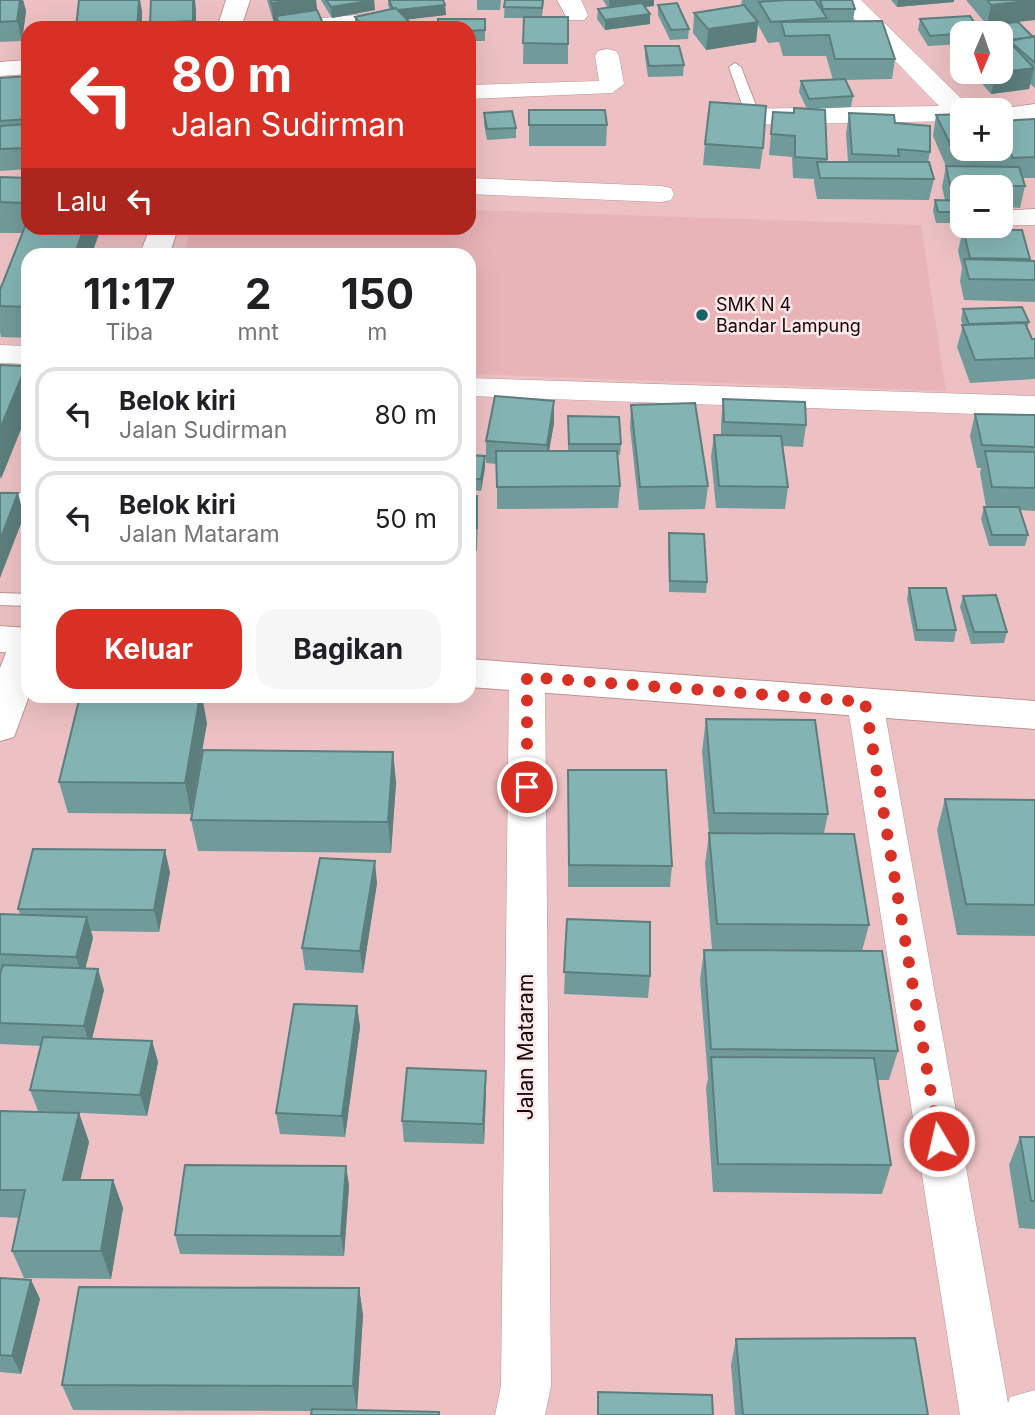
<!DOCTYPE html>
<html lang="id">
<meta charset="utf-8">
<style>
:root{--surface:#fff;--page:#f6f6f6;--text:#202124;--muted:#757577;--line:#e0e0e0;--accent:#d93025}
body{margin:0;font-family:Inter,sans-serif;background:var(--page);color:var(--text);height:100vh;display:flex;flex-direction:column;font-size:26px;white-space:nowrap}
*{box-sizing:border-box;margin:0}
p{font-size:23px;color:var(--muted)}
.icon{flex:none;width:38px;height:38px;fill:none;stroke:currentColor;stroke-width:2;stroke-linecap:round;stroke-linejoin:round}
.map{position:relative;flex:1;overflow:hidden}
.drawer{position:absolute;left:21px;top:248px;width:455px;height:455px;display:flex;flex-direction:column;background:var(--surface);border-radius:21px;box-shadow:0 7px 28px #0002}
.drawer>*{flex:none}
.banner{position:absolute;left:21px;top:21px;width:455px;height:214px;border-radius:21px;box-shadow:0 7px 28px #0002;background:#d93025;color:#fff;overflow:hidden}
.needle{width:46px;rotate:182deg}
.tools{position:absolute;left:950px;top:21px;display:grid;gap:14px}
.tools a{display:grid;place-items:center;width:63px;height:63px;border-radius:14px;background:var(--surface);box-shadow:0 7px 28px #0002;font-size:35px}
.pin{position:absolute;display:grid;place-items:center;width:60px;height:60px;color:#fff;margin:-30px;border:4px solid #fff;border-radius:50%;box-shadow:0 2px 7px #0007}
.me{position:absolute;width:77px;margin:-38px;rotate:351deg;stroke-linejoin:round;filter:drop-shadow(0 0 5px #0008)}
.turn{display:flex;align-items:center;gap:24px;height:147px;padding:0 35px;font-size:32px}
.turn .icon{width:91px;height:91px;stroke-width:2.5}
.turn b{display:block;font-size:49px;line-height:60px}
.then{display:flex;align-items:center;height:66px;padding:0 35px;background:#0003;gap:14px;font-size:26px}
.eta{display:flex;justify-content:space-evenly;align-items:center;height:119px;text-align:center}
.eta b{font-size:42px;font-weight:700;line-height:49px}
.button{display:flex;gap:14px;margin-top:auto;padding:14px 35px}
.button a{flex:1;height:80px;border-radius:21px;background:var(--accent);color:#fff;font-size:28px;font-weight:700;line-height:80px;text-align:center}
.button a+a{background:var(--page);color:var(--text)}
ul{padding:0;list-style:none}
li{display:flex;align-items:center;gap:21px;height:94px;margin:0 14px 10px;padding:0 21px;border:4px solid var(--line);border-radius:21px}
li div{flex:1}
li b{display:block;font-size:26px}
li em{font-style:normal}
.map>svg:first-child{display:block}
.built{fill:#e8b4b7}
.lines{fill:none;stroke-linecap:round;stroke-linejoin:round}
.lane-casing{stroke:#bd9395;stroke-width:2}
.street-casing{stroke:#bd9395;stroke-width:1}
.secondary-casing{stroke:#bd9395;stroke-width:2}
.primary-casing{stroke:#bd9395;stroke-width:2}
.lane{fill:#fff;fill-rule:evenodd}
.street{fill:#fff;fill-rule:evenodd}
.secondary{fill:#fff;fill-rule:evenodd}
.primary{fill:#fff;fill-rule:evenodd}
.wall{fill:#719b9a}
.shaded-wall{fill:#5c7e7d}
.building{fill:#83b4b3;stroke:#5c7e7d;stroke-width:2}
.route{stroke:#d93025;stroke-width:12;stroke-dasharray:0 21.6}
.poi-dot{fill:#166564;stroke:#ffe8e9;stroke-width:2.5}
.labels{text-anchor:middle;stroke-width:5;stroke-linejoin:round;paint-order:stroke}
.far-poi-label{font-size:18px;fill:#160809;stroke:#ffe8e9;text-anchor:start}
.street-label{font-size:21px;fill:#160809;stroke:#ffe8e9}
</style>
<div class="map">
<svg width="1035" height="1415" viewBox="0 0 1035 1415">
<rect width="100%" height="100%" fill="#edc1c3"/>
<path class="built" d="M469 210 921 225 946 391 469 374V256L183 255 191 228H469Z"/>
<g class="lines">
<defs>
<path id="lane" d="M735 63 741 67 760 116 758 119H748L746 116 729 67Z
M0 593 28 594V606L0 605Z"/>
<path id="street" d="M557 0H581L588 15 584 20H568Z
M836 0H861L973 110H962V121L727 125 718 122 714 117 718 112 727 109 939 106Z
M367 14 375 16 379 21 375 26 277 28 281 23 289 21Z
M607 49 616 51 619 56 624 84 612 93 469 99V85L599 81 595 56 598 51Z
M28 60V74L0 76V62Z
M1035 104V120L1001 123V110H992Z
M469 178 661 186 671 188 674 194 671 200 661 202 469 194Z
M1035 209V225H1001V211Z
M0 345 28 346V364L0 363Z
M469 378 1035 396V416L469 396Z
M0 492 28 493V515L0 514Z
M527 664 540 668 545 677 551 1386 545 1415H495L501 1386 509 677 514 668Z
M865 689 878 693 883 702 1008 1403 1010 1397 1035 1390V1415H960L847 702 852 693Z"/>
<path id="secondary" d="M226 0H250L241 28H217Z
M150 228H178L169 256H139Z
M28 626 29 696 14 737 0 741V668L15 630Z"/>
<path id="primary" d="M0 626 28 628V654L0 652Z
M469 659 1035 701V729L469 687Z"/>
</defs>
<use href="#lane" class="lane-casing"/>
<use href="#street" class="street-casing"/>
<use href="#secondary" class="secondary-casing"/>
<use href="#primary" class="primary-casing"/>
<use href="#lane" class="lane"/>
<use href="#street" class="street"/>
<use href="#secondary" class="secondary"/>
<use href="#primary" class="primary"/>
</g>
<path class="wall" d="M0 0H23L26 11 22 41 0 42Z
M267 0H316L317 10 325 28H278L277 23H274Z
M321 0H374L375 10 332 18 322 2Z
M388 0H443L445 5 446 15 407 19 415 28H355V17L390 10 388 5Z
M477 0H501L500 10H477Z
M505 0H544L542 17 568 44V64H523L524 18H504Z
M603 0H654V6L645 7 650 24 605 30 597 19 598 9 607 7Z
M742 0H852L855 9 853 21 895 59 892 79 845 80 853 96 851 107 813 109 827 159V162H848L846 134 849 113 895 123 930 152 928 162 934 179 929 200 817 199 814 183V179L793 178 792 157 769 155 773 112 794 113 807 109 799 92 801 81 833 80 826 56H783L779 42 768 43 758 25 756 42 706 50 693 33 694 13 741 5Z
M891 0H954V2L897 7Z
M966 0H1035V20L987 25Z
M658 5 689 29 688 39 670 40 658 15Z
M196 10V28H151L150 23Z
M485 19V41H473L475 88H469V28Z
M920 19 981 32 980 33H962V61L959 56 961 44 928 46 918 30Z
M988 25 1033 37 1035 36V88L1030 84 1029 89 991 94 972 72H1001L987 33Z
M645 46 684 65 683 76 648 77 645 57Z
M28 76V169L0 171V78Z
M529 110 607 125 606 146H529Z
M484 113 516 128V138L487 140 484 124Z
M936 115 962 149H1001V121L1035 119V178H1022L1025 186 1020 208 1006 207 1007 213 1005 224H1001V187H962V223H936L933 211 935 200H945L942 187 946 166 933 136Z
M705 144 763 148 760 169 703 165Z
M0 177 28 178V228H101L91 256H28V338L1 337 0 332V284L1 287 22 233H0Z
M963 229 1030 259V261H1035V302L964 300 960 281 962 268 958 251Z
M963 309 1029 322 1027 328 1032 339H1035V379L970 383 957 347 963 325 961 320Z
M723 399 806 425 803 447 783 446 788 487 785 509 716 508 711 457 714 435H721V422Z
M631 405 708 486 705 509 639 510 630 427Z
M975 414 1035 415V511L1020 510 1028 535 1025 546H989L981 519 984 507H986L980 473 981 468H977L970 436Z
M568 416 621 444 620 455H617L620 486 618 508 497 509V464L486 463V441L554 423 549 451H568Z
M469 455 485 456V467L481 491 469 490Z
M469 496 478 518 477 551H469Z
M669 533 707 582 706 593 669 592 668 545Z
M909 588 956 630 954 642 915 641 907 599Z
M963 596 1007 632 1004 643 971 644 960 607Z
M706 719 828 814 824 833 869 925 862 951 898 1051 889 1080H878L891 1165 882 1194 713 1192 706 1087 708 1079 700 980 704 950H712L705 864 709 834 702 751Z
M207 723 191 814 68 813 59 782Z
M393 752 396 783 391 853 198 851 191 820Z
M568 770 672 866 670 887H568Z
M945 799 1035 800V936L957 935 937 830Z
M170 872 159 932 91 931 93 938 85 969 104 990 92 1039 152 1041 158 1062 147 1116 38 1111 30 1090 41 1046 0 1044V914H20L18 909Z
M377 883 363 973 305 970 302 948Z
M567 919 650 976 648 998 564 994Z
M357 1006 360 1027 345 1137 280 1134 276 1113Z
M486 1091 484 1144 404 1142 402 1121Z
M0 1111 79 1113 89 1142 80 1180H113L123 1208 111 1279 24 1278 12 1251 19 1218 0 1217Z
M1020 1137H1035V1229L1019 1228 1009 1165Z
M346 1166 349 1186 344 1256 180 1254 175 1235Z
M0 1278 31 1280 40 1299 21 1374 0 1372Z
M359 1288 363 1315 357 1410 311 1411 73 1410 62 1385Z
M736 1339 928 1415H735L731 1365Z"/>
<path class="shaded-wall" d="M20 0H23L26 11 22 41 17 21Z
M139 0H140L142 11V28H137Z
M193 0H195L196 10V28H194L193 21Z
M297 0H316L318 18 276 16 277 23H274L271 3Z
M374 0 375 10 332 18 331 7Z
M609 0H654V6L609 10Z
M898 0H954V2L897 7Z
M1035 0V20L987 25 991 5Z
M445 5 446 15 395 21 394 10Z
M650 14V24L605 30V20Z
M758 22 756 42 706 50 708 29Z
M1034 68 1029 89 991 94 996 73Z
M28 192V226L23 203Z
M84 228H101L91 256H74Z
M26 366 28 372V412L1 479 0 476V429Z
M554 401V423L546 468 547 445Z
M485 456V467L481 491V479Z
M18 493 24 516 0 578V540Z
M200 696H202L207 723 191 814 185 783Z
M393 752 396 783 391 853 388 822Z
M165 850 170 872 159 932 154 910Z
M375 861 377 883 363 973 360 951Z
M87 917 93 938 83 978 76 957Z
M98 969 104 990 90 1047 84 1026Z
M357 1006 360 1027 345 1137 342 1116Z
M152 1041 158 1062 147 1116 140 1095Z
M486 1071V1091L484 1144 483 1124Z
M79 1113 89 1142 74 1208 63 1180Z
M346 1166 349 1186 344 1256 341 1236Z
M113 1180 123 1208 111 1279 101 1251Z
M31 1280 40 1299 21 1374 12 1356Z
M359 1288 363 1315 357 1411 353 1386Z"/>
<path class="building" d="M0 0H20L17 21 0 22Z
M79 0H139L137 28H76Z
M151 0H193V21L150 23Z
M271 0H297L271 3Z
M326 0H374L331 7Z
M389 0H443L445 5 398 10 396 8 393 9Z
M505 0H543L542 8 504 7Z
M786 0H815L827 18 771 22 759 2Z
M820 0H852L855 9H823Z
M987 0H1035L991 5Z
M642 3 650 14 605 20 598 9Z
M677 3 689 29 671 30 658 5Z
M744 5 758 22 708 29 694 13Z
M396 8 415 28H364L355 17Z
M317 10 325 28H281L276 16Z
M970 16 981 32 930 36 920 19Z
M524 17H568V44L523 43Z
M438 19H485V30L469 31V28H438Z
M882 21 895 59H835L829 35 785 36 781 22Z
M1018 22 1033 37 1007 40 999 31 994 32 988 25Z
M999 31 1034 68 996 73 994 72H1001V33H983Z
M1035 36V63L1010 41Z
M469 39H472L475 67H469Z
M645 46H679L684 65 649 66Z
M28 76V119L0 121V78Z
M845 79 853 96 809 99 801 81Z
M710 102 766 106 763 148 705 144Z
M794 108 825 110 827 159 795 157V136L771 134 773 112 794 113Z
M529 110H605L607 125H529Z
M512 111 516 128 487 129 484 113Z
M849 113 894 115 895 123 930 126V152L898 149 899 156 852 154Z
M962 114V149H999L1002 156 957 158 936 115Z
M1035 119V157L1013 158 1001 137V121Z
M28 124V148L0 149V126Z
M817 162H929L934 179 820 178Z
M946 166 1019 167 1025 186 950 185Z
M0 177 28 178V192L23 203 0 202Z
M935 200 962 201V212H938Z
M1001 202H1004L1007 213H1001Z
M28 219V228H84L74 256H28V307L0 306V290Z
M963 229 1022 230 1030 259 970 258Z
M964 259 1035 261V280L969 279Z
M1022 307 1029 322 969 324 963 309Z
M1025 323 1032 339H1035V358L975 360 962 325Z
M0 365 26 366 0 429Z
M495 396 554 401 547 445 486 441Z
M723 399 805 402 806 425 724 422Z
M695 403 708 486 640 487 631 405Z
M975 414 1035 415V447L982 445Z
M568 416 619 417 621 444H569Z
M714 435 781 436 788 487 719 486Z
M496 451H617L620 486 497 487Z
M985 451 1035 452V488L992 487Z
M469 455 485 456 481 479H469Z
M0 493H18L0 540Z
M469 496H477V528H469Z
M984 507H1019L1028 535H992Z
M669 533 704 534 707 582 670 581Z
M909 588H946L956 630H917Z
M996 595 1007 632H974L963 596Z
M80 696H200L185 783 59 782Z
M706 719 815 720 828 814 714 813Z
M203 750 393 752 388 822 191 820Z
M568 770H666L672 866 569 865Z
M945 799 1035 800V905L966 904Z
M709 833 854 834 869 925 717 924Z
M33 849 165 850 154 910 18 909Z
M320 858 375 861 360 951 302 948Z
M0 914 87 917 76 957 0 954Z
M567 919 650 922V976L564 972Z
M704 950 882 951 898 1051 711 1049Z
M3 965 98 969 84 1026 0 1023V974Z
M294 1004 357 1006 342 1116 276 1113Z
M43 1037 152 1041 140 1095 30 1090Z
M711 1057 874 1058 891 1165 718 1164Z
M407 1068 486 1071 483 1124 402 1121Z
M0 1111 79 1113 63 1180H113L101 1251H12L25 1190H0Z
M1020 1137H1035V1201H1031Z
M185 1165 346 1166 341 1236 175 1235Z
M0 1278 31 1280 12 1356 0 1355Z
M79 1287 359 1288 353 1386 62 1385Z
M915 1338 928 1415H743L736 1339Z
M598 1392 712 1395 713 1415H598Z
M312 1409 439 1412V1415H311Z"/>
<g class="lines">
<path class="route" d="M527 787V677L865 702 939 1141"/>
</g>
<circle class="poi-dot" cx="702" cy="315" r="7"/>
<g class="labels">
<g class="far-poi-label">
<text x="716" y="311">SMK N 4<tspan x="716" dy="21">Bandar Lampung</tspan></text>
</g>
<g class="street-label">
<text transform="translate(526 1047) rotate(-90)" y="7">Jalan Mataram</text>
</g>
</g>
</svg>
<div class="tools">
<a><svg class="needle" viewBox="-14 -14 28 28"><path d="M0-13l5 13h-10z" fill="#e53935"/><path d="M0 13l5-13h-10z" fill="#757577"/></svg></a>
<a>+</a>
<a>−</a>
</div>
<div class="pin" style="left:527px;top:787px;background:#d93025"><svg class="icon" aria-label="arrive" viewBox="0 0 24 24"><path d="M6 21V4h12l-3 4 3 4H6"/></svg></div>
<svg class="me" style="left:939px;top:1141px" viewBox="-20 -20 40 40"><circle r="17" fill="#d93025" stroke="#fff" stroke-width="3"/><path d="M0-11L8 9 0 5-8 9z" fill="#fff"/></svg>
<div class="banner">
<div class="turn"><svg class="icon" aria-label="left" viewBox="0 0 24 24"><path d="M17 20v-9H6M10 6l-5 5 5 5"/></svg><div><b>80 m</b>Jalan Sudirman</div></div>
<div class="then">Lalu<svg class="icon" aria-label="left" viewBox="0 0 24 24"><path d="M17 20v-9H6M10 6l-5 5 5 5"/></svg></div>
</div>
<section class="drawer">
<div class="eta">
<div><b>11:17</b><p>Tiba</p></div>
<div><b>2</b><p>mnt</p></div>
<div><b>150</b><p>m</p></div>
</div>
<ul>
<li><svg class="icon" aria-label="left" viewBox="0 0 24 24"><path d="M17 20v-9H6M10 6l-5 5 5 5"/></svg><div><b>Belok kiri</b><p>Jalan Sudirman</p></div><em>80 m</em></li>
<li><svg class="icon" aria-label="left" viewBox="0 0 24 24"><path d="M17 20v-9H6M10 6l-5 5 5 5"/></svg><div><b>Belok kiri</b><p>Jalan Mataram</p></div><em>50 m</em></li>
</ul>
<div class="button"><a>Keluar</a><a>Bagikan</a></div>
</section>
</div>
